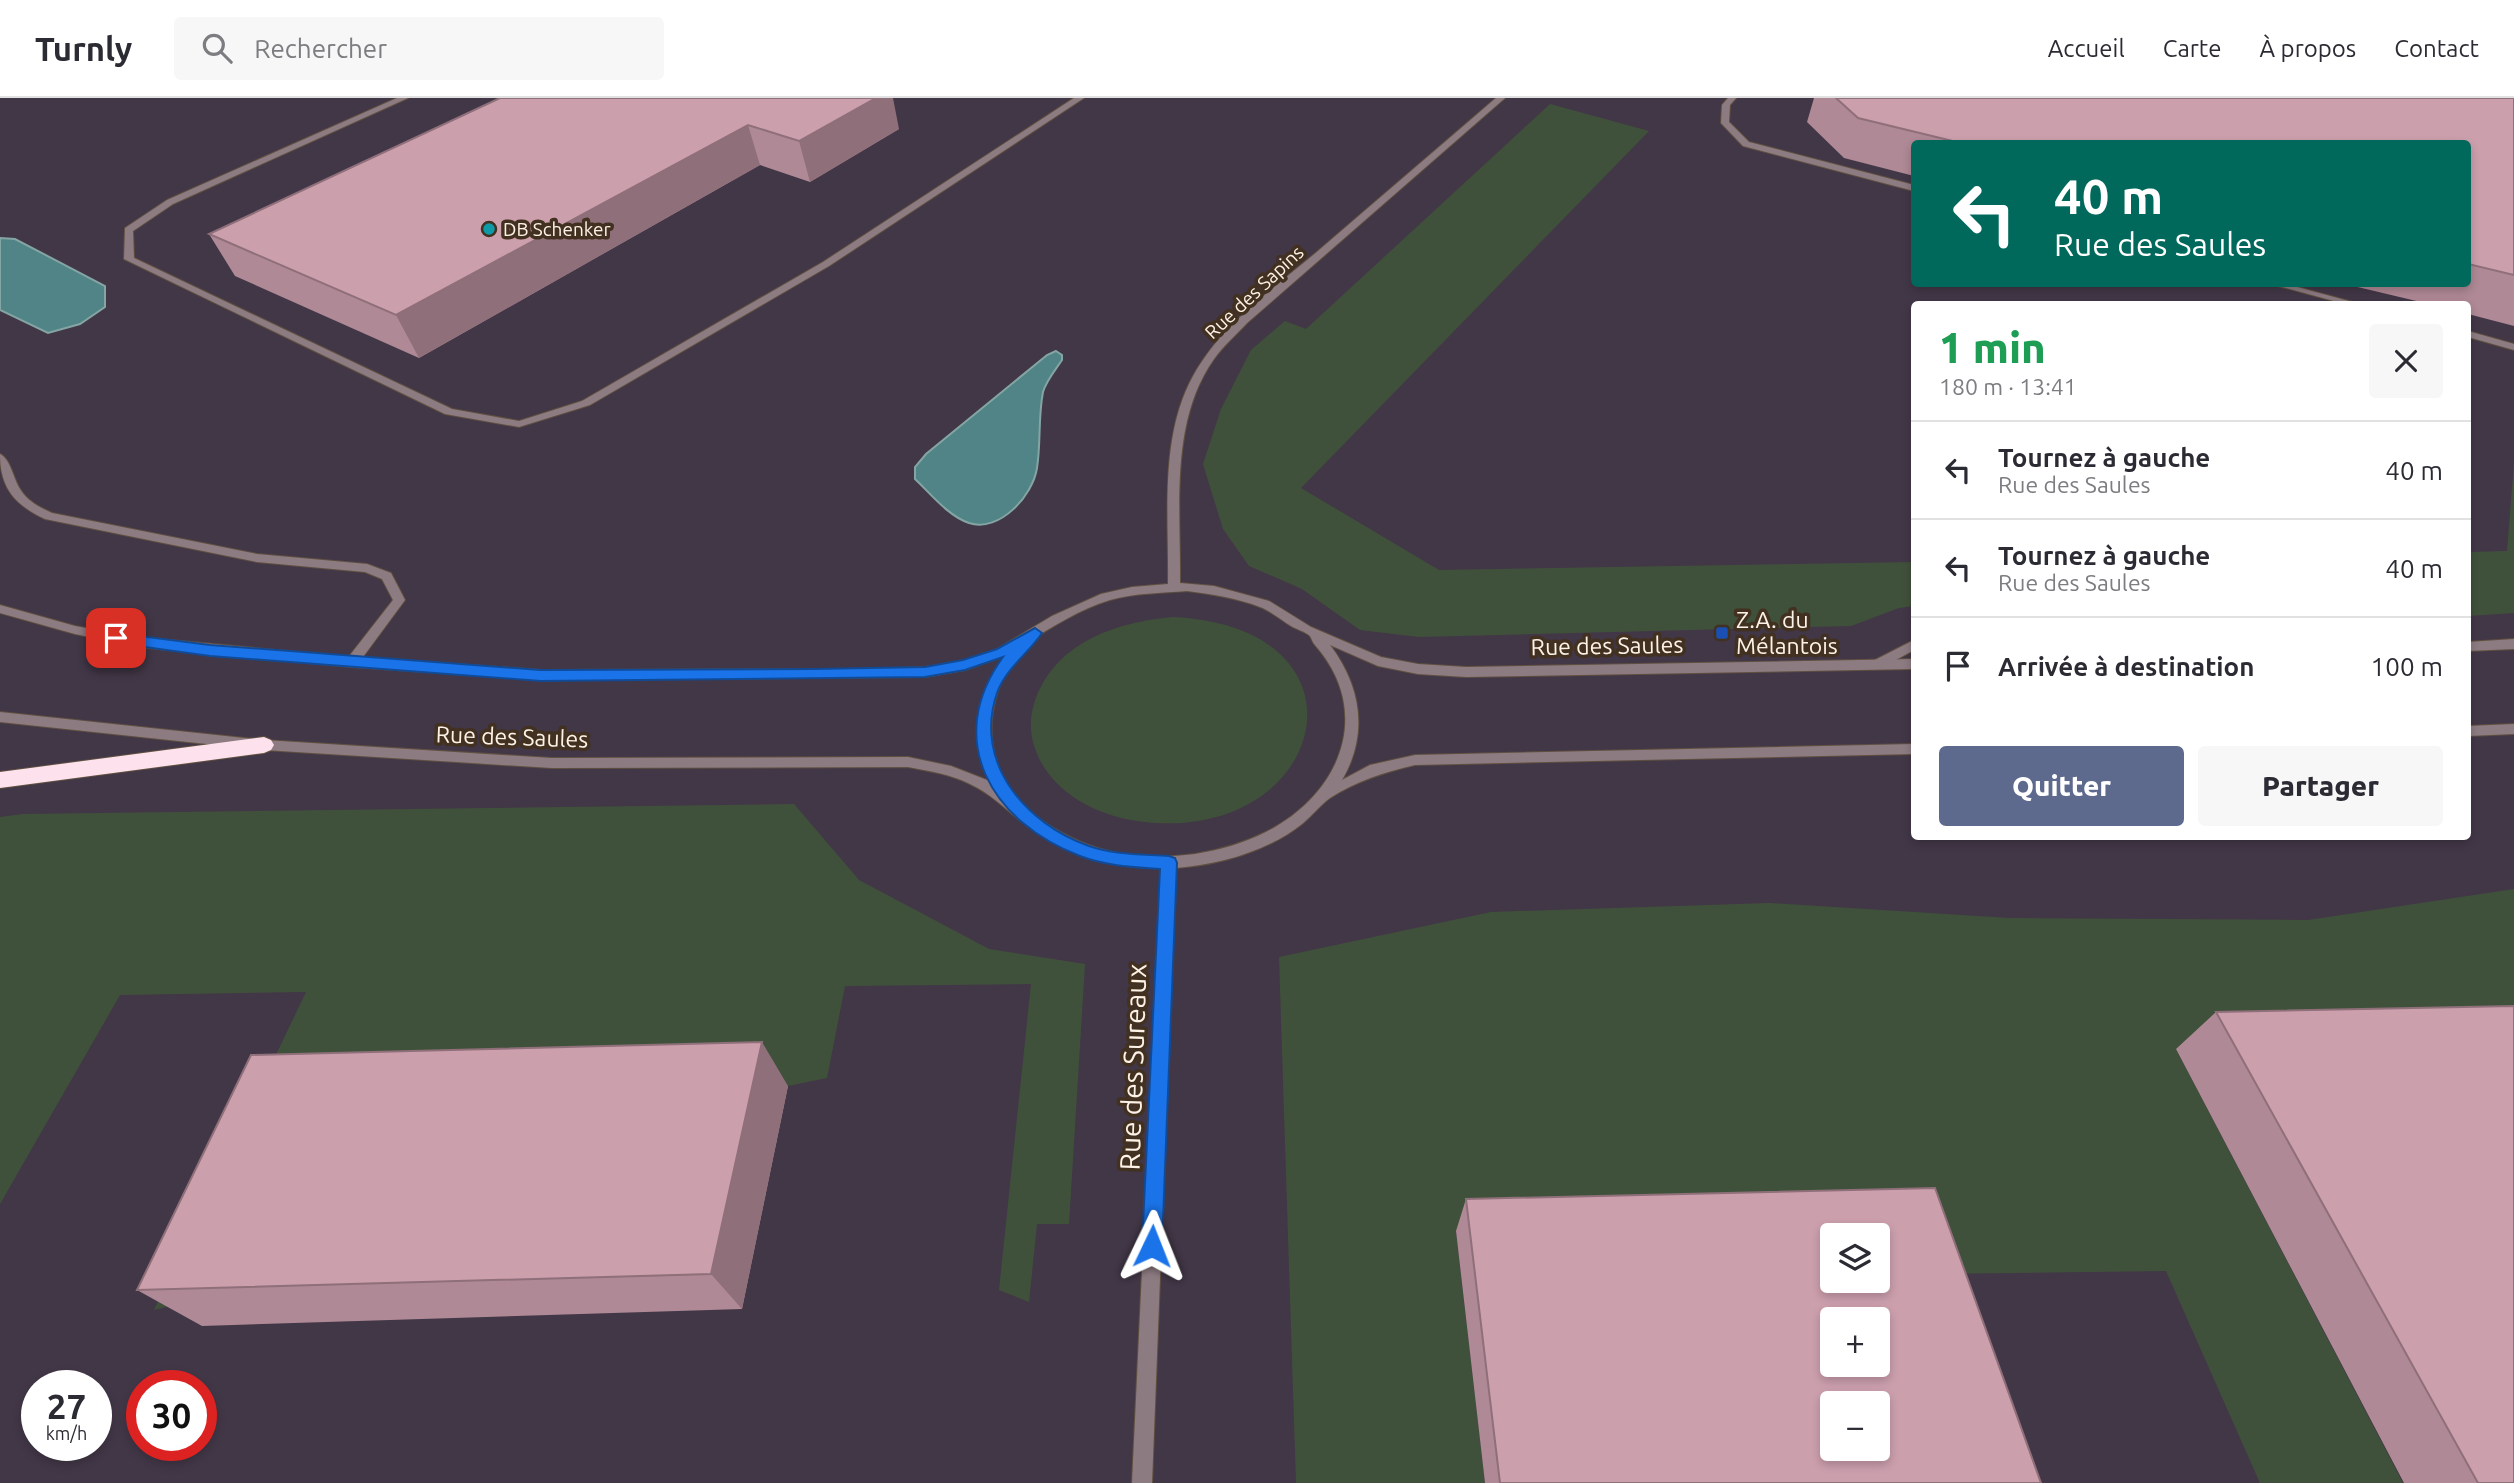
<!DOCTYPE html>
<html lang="fr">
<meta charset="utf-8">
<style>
:root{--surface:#fff;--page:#f7f7f7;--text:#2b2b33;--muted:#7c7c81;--line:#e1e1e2;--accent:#5e698e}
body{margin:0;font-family:Ubuntu,sans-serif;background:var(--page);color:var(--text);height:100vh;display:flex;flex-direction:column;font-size:26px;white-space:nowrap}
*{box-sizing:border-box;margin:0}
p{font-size:23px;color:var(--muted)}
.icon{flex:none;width:38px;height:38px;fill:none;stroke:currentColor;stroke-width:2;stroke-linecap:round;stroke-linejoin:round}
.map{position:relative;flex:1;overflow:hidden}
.panel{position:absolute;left:1911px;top:203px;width:560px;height:539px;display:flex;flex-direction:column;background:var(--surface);border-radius:7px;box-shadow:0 4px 10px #0003}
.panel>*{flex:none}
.top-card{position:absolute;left:1911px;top:42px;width:560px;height:147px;border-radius:7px;box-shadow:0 4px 10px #0003;background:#00695c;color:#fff;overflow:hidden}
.tools{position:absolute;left:1820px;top:1125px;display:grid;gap:14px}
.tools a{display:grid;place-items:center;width:70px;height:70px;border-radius:7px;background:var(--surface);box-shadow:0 4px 10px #0003;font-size:35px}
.speed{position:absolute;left:21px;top:1272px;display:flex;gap:14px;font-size:35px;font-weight:700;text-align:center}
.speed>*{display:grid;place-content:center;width:91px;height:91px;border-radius:50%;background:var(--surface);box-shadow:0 4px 10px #0003;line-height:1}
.speed small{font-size:18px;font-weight:400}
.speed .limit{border:10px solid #d22;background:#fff;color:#111}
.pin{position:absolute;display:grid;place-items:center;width:60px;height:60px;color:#fff;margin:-30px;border-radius:14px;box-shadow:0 4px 10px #0006}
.me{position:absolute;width:77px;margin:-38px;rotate:2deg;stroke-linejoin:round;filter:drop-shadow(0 0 5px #0008)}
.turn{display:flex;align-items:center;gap:24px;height:147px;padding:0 28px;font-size:32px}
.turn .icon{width:91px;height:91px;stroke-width:2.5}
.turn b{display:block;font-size:49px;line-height:60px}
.round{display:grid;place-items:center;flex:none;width:74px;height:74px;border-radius:7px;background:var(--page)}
.overview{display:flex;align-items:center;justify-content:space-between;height:119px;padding:0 28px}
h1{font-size:42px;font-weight:800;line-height:52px;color:#1e9e55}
.button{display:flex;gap:14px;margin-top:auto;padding:14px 28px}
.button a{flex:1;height:80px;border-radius:7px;background:var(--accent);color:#fff;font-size:28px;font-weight:800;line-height:80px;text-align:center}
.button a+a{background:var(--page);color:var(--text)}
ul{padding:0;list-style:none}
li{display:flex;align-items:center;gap:21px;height:98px;padding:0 28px;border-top:2px solid var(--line)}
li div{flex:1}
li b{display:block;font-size:26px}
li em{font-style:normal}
header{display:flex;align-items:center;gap:42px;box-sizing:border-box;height:98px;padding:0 35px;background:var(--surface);border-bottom:2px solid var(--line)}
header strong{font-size:33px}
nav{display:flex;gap:38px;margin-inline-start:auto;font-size:24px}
.search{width:490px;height:63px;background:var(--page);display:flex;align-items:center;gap:18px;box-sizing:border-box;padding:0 24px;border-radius:7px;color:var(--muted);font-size:26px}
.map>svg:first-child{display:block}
.industrial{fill:#423747;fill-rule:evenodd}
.green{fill:#40513b}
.water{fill:#508486;stroke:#84a5a3;stroke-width:2}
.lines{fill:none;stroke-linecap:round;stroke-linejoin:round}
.service-casing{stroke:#605040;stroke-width:2}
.minor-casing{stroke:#605040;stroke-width:2}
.motorway-casing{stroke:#605040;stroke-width:2}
.service{fill:#8d7b82;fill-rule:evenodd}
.minor{fill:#8d7b82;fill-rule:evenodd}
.motorway{fill:#fde2ed;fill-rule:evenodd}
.wall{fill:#af8995}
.shaded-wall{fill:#8f6f79}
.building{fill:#cc9fad;stroke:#8f6f79;stroke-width:2;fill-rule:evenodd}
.route{fill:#1a73e8;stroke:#114b97;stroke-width:2}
.culture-dot{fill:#0f9aa8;stroke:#423120;stroke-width:2.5}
.transit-dot{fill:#1a4fb4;stroke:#423120;stroke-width:2.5}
.labels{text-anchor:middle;stroke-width:7;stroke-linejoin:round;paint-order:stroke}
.far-poi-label{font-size:19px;fill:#fdf2e7;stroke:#423120;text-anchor:start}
.far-street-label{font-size:19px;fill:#fdf2e7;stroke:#423120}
.poi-label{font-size:23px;fill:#fdf2e7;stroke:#423120;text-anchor:start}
.street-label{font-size:23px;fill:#fdf2e7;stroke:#423120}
.near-street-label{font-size:28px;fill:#fdf2e7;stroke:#423120}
</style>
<header>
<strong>Turnly</strong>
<div class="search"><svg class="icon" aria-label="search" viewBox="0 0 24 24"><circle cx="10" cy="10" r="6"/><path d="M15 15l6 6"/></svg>Rechercher</div>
<nav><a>Accueil</a><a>Carte</a><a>À propos</a><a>Contact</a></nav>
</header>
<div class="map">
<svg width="2514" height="1385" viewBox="0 0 2514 1385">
<rect width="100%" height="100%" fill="#423120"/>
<path class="industrial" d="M0 0H2514V1385H0ZM1914 46H2468V186H1914ZM1914 206H2468V738H1914ZM1832 1138H1878V1183H1832ZM1832 1222H1878V1267H1832ZM37 1288H96V1348H37ZM142 1288H201V1348H142ZM1832 1306H1878V1351H1832Z"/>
<path class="green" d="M1550 6 1649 33 1301 390 1439 472 1914 464V508L1899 510 1851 528 1419 539 1360 532 1302 491 1249 468 1223 431 1203 366 1221 311 1251 252 1285 223 1306 231Z
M2514 365V515L2468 518V454L2507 453Z
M1173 519C1377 529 1330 735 1156 725 1122 723 1089 713 1063 691 1039 670 1024 638 1034 606 1053 545 1116 524 1173 519Z
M794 706 859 782 989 851 1085 866 1069 1126H1037L1029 1204 999 1192 1031 886 845 888 827 980 788 988 303 1001 216 1196 154 1212 306 894 120 897 0 1106V719L23 716Z
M2514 791V944L2176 951 2403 1385H2260L2166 1173 1924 1176 1904 1122 1456 1134 1485 1385H1296L1279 859 1491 814 1769 805 2009 820 2308 822Z"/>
<path class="water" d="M0 140 15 141 105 188V209L80 226 48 235 0 212Z
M1056 253 1062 257V262C1056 271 1046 283 1043 294 1038 319 1041 345 1037 370 1033 397 1000 435 969 425 948 418 930 395 915 381V369L926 356 1047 257Z"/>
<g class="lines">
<defs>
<path id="service" d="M397 0H408L173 106 133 133 134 160 452 311 519 323 582 303 823 164 1074 0H1084L829 168 590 307 519 329 445 316 124 161 125 130 167 102Z
M1728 0H1736L1730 7 1729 24 1749 44 1914 87V93L1743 48 1721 25 1722 7Z
M2271 186H2286L2360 206H2345Z
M2468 233 2514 246V252L2468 239Z
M0 356C11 362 13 380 20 391 27 403 39 409 52 415L257 456 367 466 391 475 405 502 357 567H347L346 564 347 561 393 502 382 481 365 474 257 464 45 421C15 407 0 390 0 356Z
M1914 542V552L1881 570H1871L1870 567 1871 564Z"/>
<path id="minor" d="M1496 0H1505L1247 225C1236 237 1223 248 1214 261 1169 324 1181 413 1180 485L1214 488 1269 503 1311 529 1381 559 1418 566 1466 569 1914 561V571L1466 579 1418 576 1378 568 1330 547C1361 588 1369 636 1342 682L1370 667 1415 657 1914 646V656L1415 667C1385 674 1356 683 1330 700 1320 707 1312 718 1302 726 1268 753 1219 767 1176 770L1152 1385H1132L1161 770C1114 771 1063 757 1026 727 1007 713 992 696 970 686 950 676 929 673 908 669L552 670 264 652 0 624V614L264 642 552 660 908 659 951 668 992 684C972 643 975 594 1005 558L965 572 925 579 541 582 352 569 137 549 75 536 0 515V507L75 528 137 539 352 559 541 572 869 571 925 569 964 563 997 551 1052 518 1101 496 1132 489 1168 486C1169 421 1160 346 1189 286 1216 230 1272 192 1318 153 1377 102 1437 51 1496 0ZM1187 493C1211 496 1237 500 1260 509 1271 513 1281 522 1291 528 1296 531 1306 534 1310 538 1312 541 1312 544 1315 547 1374 614 1341 696 1266 734 1244 745 1220 752 1195 756 1157 761 1116 759 1081 744 1043 728 1009 703 996 662 987 631 992 597 1009 570 1015 562 1027 554 1026 545 1052 529 1080 511 1110 502 1135 495 1161 495 1187 493Z
M2514 541V551L2468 553V544Z
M2514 626V636L2468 638V628Z"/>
<path id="motorway" d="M264 639 271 642 274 647 271 652 264 655 0 690V674Z"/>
</defs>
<use href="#service" class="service-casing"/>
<use href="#minor" class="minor-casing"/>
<use href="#motorway" class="motorway-casing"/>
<use href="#service" class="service"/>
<use href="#minor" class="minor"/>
<use href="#motorway" class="motorway"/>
</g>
<path class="wall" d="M500 0 899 31 810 84 760 67 419 260 235 178 209 136Z
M1814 0H2514V228L2468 216V206H2429L2345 186H2468V46H1914V78L1844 60 1807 24Z
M2216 914 2514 1385H2404L2176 951Z
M788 988 742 1211 202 1228 137 1192Z
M1466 1101 2041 1385H1485L1456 1133Z"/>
<path class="shaded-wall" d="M853 0H893L899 31 810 84 799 43Z
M748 27 760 67 419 260 396 217Z
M762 944 788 988 742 1211 711 1176Z"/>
<path class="building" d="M500 0H876L799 43 748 27 396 217 209 136Z
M1836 0H2514V177L2468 166V46H1965L1858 20Z
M2514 908V1385H2478L2216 914Z
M762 944 711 1176 137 1192 251 957Z
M1935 1090 2041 1385H1500L1466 1101ZM1832 1138H1878V1183H1832ZM1832 1222H1878V1267H1832ZM1832 1306H1878V1351H1832Z"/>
<path class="route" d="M1035 530 1042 535C1028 556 1006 570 997 595 973 665 1026 726 1089 748 1115 757 1142 756 1169 758L1175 760 1177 765 1162 1148 1159 1155 1152 1158 1145 1155 1142 1148 1160 771C1133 769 1106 768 1080 758 993 725 942 643 1003 559L965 572 925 579 541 583 210 558 116 545 109 540 116 535 210 547 541 572 814 571 925 569 963 562 997 551Z"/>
<circle class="culture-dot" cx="489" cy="131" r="7"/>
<rect class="transit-dot" x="1715" y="528" width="14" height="14" rx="3.5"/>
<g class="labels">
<g class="far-poi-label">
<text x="503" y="138">DB Schenker</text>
</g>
<g class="far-street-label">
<text transform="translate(1254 194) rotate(-43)" y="7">Rue des Sapins</text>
</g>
<g class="poi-label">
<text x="1736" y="530">Z.A. du<tspan x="1736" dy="26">Mélantois</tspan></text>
</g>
<g class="street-label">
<text transform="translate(1607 548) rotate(-1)" y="8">Rue des Saules</text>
<text transform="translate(512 639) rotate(2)" y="8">Rue des Saules</text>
</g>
<g class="near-street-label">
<text transform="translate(1133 969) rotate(-88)" y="10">Rue des Sureaux</text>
</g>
</g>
</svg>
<div class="tools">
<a><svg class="icon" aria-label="layers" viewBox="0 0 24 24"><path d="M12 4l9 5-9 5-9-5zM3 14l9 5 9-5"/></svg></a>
<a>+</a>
<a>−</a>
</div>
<div class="speed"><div>27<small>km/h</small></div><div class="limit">30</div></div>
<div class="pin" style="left:116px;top:540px;background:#d93025"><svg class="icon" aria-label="arrive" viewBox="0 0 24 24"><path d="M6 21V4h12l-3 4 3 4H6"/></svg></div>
<svg class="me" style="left:1152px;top:1148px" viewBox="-20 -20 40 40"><path d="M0-17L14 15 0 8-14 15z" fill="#1a73e8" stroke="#fff" stroke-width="4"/></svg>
<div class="top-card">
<div class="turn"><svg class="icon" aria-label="left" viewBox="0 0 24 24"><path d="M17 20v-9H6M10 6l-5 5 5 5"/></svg><div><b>40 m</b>Rue des Saules</div></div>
</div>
<section class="panel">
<div class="overview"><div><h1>1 min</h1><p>180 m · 13:41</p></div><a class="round"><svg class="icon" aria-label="close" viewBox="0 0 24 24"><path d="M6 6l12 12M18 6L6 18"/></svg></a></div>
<ul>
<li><svg class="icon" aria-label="left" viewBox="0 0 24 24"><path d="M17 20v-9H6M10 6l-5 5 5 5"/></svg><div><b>Tournez à gauche</b><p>Rue des Saules</p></div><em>40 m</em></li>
<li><svg class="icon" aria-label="left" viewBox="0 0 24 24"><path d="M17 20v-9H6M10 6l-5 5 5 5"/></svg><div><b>Tournez à gauche</b><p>Rue des Saules</p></div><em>40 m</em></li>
<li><svg class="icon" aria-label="arrive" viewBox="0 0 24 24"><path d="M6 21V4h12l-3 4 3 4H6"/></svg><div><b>Arrivée à destination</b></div><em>100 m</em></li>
</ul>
<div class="button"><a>Quitter</a><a>Partager</a></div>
</section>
</div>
